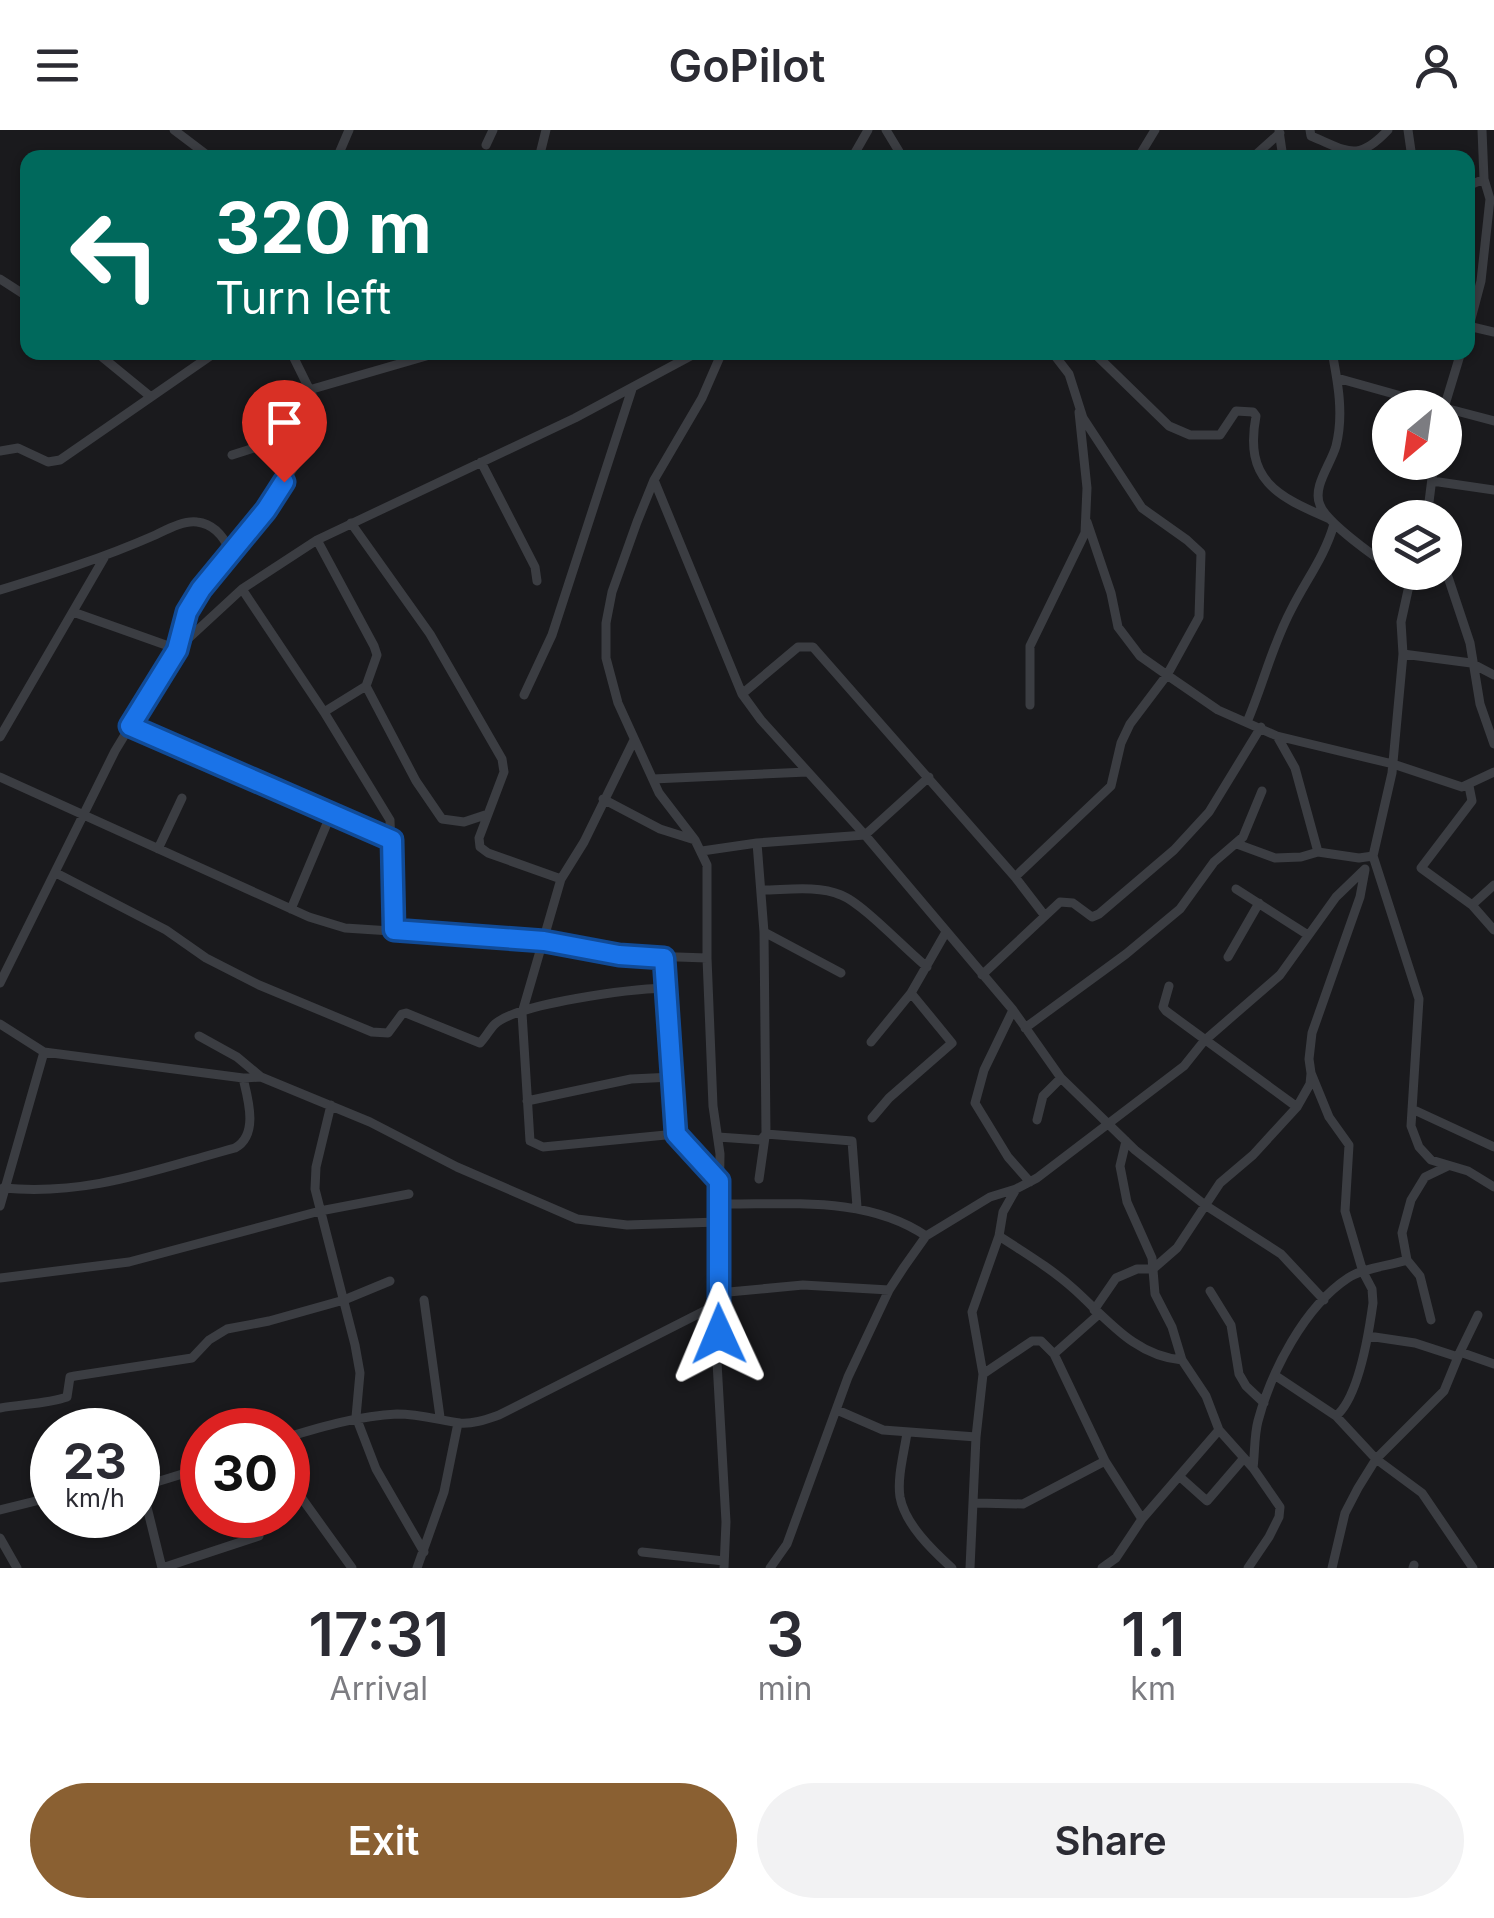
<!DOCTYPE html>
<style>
:root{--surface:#fff;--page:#f2f2f3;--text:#2b2b33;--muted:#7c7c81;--accent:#8a6032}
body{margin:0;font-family:Inter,sans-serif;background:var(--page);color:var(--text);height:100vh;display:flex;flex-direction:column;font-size:38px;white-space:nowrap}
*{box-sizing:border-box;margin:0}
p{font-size:32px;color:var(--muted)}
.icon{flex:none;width:55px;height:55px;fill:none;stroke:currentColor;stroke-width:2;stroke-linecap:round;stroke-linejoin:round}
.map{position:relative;height:1438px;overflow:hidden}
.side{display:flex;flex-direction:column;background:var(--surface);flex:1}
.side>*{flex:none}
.banner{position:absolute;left:20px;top:20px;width:1455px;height:210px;border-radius:20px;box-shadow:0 2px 8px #0004;background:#00695c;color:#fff;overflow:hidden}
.needle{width:65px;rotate:209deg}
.fabs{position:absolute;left:1372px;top:260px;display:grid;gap:20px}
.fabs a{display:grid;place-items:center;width:90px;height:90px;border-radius:50%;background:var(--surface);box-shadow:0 2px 8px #0004;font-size:50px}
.speed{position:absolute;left:30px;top:1278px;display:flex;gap:20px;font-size:50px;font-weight:700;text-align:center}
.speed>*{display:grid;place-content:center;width:130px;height:130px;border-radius:50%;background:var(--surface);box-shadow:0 2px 8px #0004;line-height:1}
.speed small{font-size:25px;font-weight:400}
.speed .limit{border:15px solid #d22;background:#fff;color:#111}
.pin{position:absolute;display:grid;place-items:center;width:85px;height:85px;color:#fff;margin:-102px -42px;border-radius:50% 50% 50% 0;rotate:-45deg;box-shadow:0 0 10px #0007}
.pin .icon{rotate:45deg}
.me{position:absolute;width:110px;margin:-55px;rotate:359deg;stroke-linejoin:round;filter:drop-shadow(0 0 8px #0008)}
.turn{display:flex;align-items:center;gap:35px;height:210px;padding:0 30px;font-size:45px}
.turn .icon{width:130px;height:130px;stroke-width:2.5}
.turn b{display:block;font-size:70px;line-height:85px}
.eta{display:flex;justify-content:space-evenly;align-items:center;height:170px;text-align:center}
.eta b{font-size:60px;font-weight:600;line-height:70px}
.cta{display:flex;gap:20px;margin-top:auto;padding:20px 30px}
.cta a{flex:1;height:115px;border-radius:60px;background:var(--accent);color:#fff;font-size:40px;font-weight:600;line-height:115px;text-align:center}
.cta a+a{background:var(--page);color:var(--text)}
header{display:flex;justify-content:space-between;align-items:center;height:130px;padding:0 30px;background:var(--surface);font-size:45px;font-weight:600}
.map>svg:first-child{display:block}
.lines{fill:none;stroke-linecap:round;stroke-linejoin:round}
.minor{stroke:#3b3d42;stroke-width:9}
.route-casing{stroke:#114b97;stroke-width:25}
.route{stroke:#1a73e8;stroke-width:18}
</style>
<header><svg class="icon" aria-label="menu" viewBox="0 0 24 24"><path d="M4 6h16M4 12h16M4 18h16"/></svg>GoPilot<svg class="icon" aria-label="person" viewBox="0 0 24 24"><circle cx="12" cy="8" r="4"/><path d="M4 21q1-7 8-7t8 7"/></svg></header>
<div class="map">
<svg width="1494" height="1438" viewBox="0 0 1494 1438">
<rect width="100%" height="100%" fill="#1a1a1d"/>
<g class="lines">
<path class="minor" d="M174 0 211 28
M886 0 903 28
M1310 0 1311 6C1348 21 1357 33 1388 0
M1408 0 1412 28
M1279 1 1283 28
M486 15 493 0
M337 28 349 0
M539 28 546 0
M852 28 868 0
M1138 28 1155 0
M1252 28 1280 3
M1468 56 1484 49
M0 149 28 167
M1468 196 1494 202
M1468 200 1481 151 1490 69 1484 49 1482 0
M96 222 151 267
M722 222 702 268 654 350 637 392 612 462 606 493V528L618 573 659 663 695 710 707 735V828L713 976 720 1024 717 1232 726 1392 724 1438
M1093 222 1169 296 1190 305H1220L1236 281 1253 282 1256 286C1244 350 1276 366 1330 389
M1332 222C1338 253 1344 285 1336 316 1331 334 1312 357 1320 375 1326 392 1374 426 1390 437
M1337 248 1444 278
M309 260 440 222
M1444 278 1461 222
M1445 278 1494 291
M0 321 18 318 48 332 60 330 216 222
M232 325 320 297
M481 332 535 437 537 451
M654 350 742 564 761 590 865 705 1013 880 1061 948 1135 1020 1205 1075 1281 1124 1324 1170
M1432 351 1494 360
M1427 388 1434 332
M1087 392 1111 463 1118 497 1140 526 1167 545 1218 580 1277 606 1393 634 1462 657 1494 642
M351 393 430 504 502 629 504 642 479 708 480 717 488 723 561 749
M317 410 374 516 377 525 366 556 416 651 442 689 464 692 488 684
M1445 438 1470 513 1480 574 1494 614
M1412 442 1401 492 1403 524 1392 643 1373 726 1419 869 1411 996 1419 1017 1431 1030 1468 1041 1494 1057
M242 459 324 582 390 690 394 800
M0 460C52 444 103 428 153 406 166 400 184 390 197 392 214 394 224 407 230 421
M73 482 177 519 187 482 201 459 266 380 320 297 321 283 291 222
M1403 524 1471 533 1494 545
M742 564 798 517H813L1015 747 1045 786
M524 565 552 505 632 259
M1030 575V516L1085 403 1087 358 1079 282
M324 582 366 556
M1247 592C1263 555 1272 516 1291 480 1306 450 1325 426 1334 394
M130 596 393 711
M1277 606 1295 638 1318 722
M0 607 104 428
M634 610 584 712 561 749 522 883 530 1011 543 1017 676 1004
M0 647 309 787 345 798 544 811 619 825 707 828
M653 649 807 642
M1469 656 1472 671 1421 738 1472 775 1494 800
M603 669 660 699 695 710
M757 713 764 802 766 1004
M1237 714 1275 728 1301 727 1318 722 1359 728 1373 726
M158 719 182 668
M702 721 757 713 865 705 929 647
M56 743 166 800 206 828 259 855 372 902 388 903 402 884 406 883 480 913C486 907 489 900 495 894 519 873 631 859 666 858
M1015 747 1111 656 1121 613 1130 594 1167 545 1199 487 1201 423 1187 410 1142 378 1083 288 1069 244 1052 222
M1236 759 1308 805
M761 760C786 760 817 755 841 765 862 773 905 819 927 837
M1472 775 1494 755
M291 779 331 684
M764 802 841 843
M1228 827 1259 773
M663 828 676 1004 719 1051
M982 845 1060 772 1073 773 1092 787 1099 784 1174 720 1209 682 1261 597
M0 853 115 621 177 519 242 459 317 410 575 288 698 222
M1169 856 1163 877 1166 881 1297 977
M1013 880 984 940 975 973 1008 1027 1030 1052
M0 894 44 922 243 948 261 947 370 992 457 1037 577 1089 627 1095 718 1092
M1025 898 1126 824 1180 779 1214 732 1243 707 1262 661
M199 906 237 927 261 947
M871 912 911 863 946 802
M527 971 631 949 673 947
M331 975 316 1037 315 1059 355 1215 360 1243 356 1287 376 1339 424 1422
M1412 979 1494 1017
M872 988 889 968 952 913 911 863
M1037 990 1043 966 1061 948
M718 1007 761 1010 766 1004 852 1011 857 1077
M1126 1011 1120 1036 1127 1072 1152 1128 1155 1164 1172 1197 1182 1230 1206 1266 1219 1300 1253 1338 1280 1377 1279 1387 1269 1407 1248 1438
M759 1049 765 1007
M3 1058C89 1066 153 1040 235 1018 259 1005 248 969 243 948
M718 1074C787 1075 866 1065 926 1106
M0 1076 44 922
M999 1106C1025 1123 1052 1139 1075 1160 1108 1190 1135 1226 1182 1230
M0 1148 129 1132 320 1081 409 1064
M1210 1161 1231 1195 1239 1244 1246 1256 1264 1273
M718 1163 803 1155 889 1160
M424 1170 440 1287
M1094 1180 1116 1148 1137 1139H1153L1177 1118 1220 1053 1253 1025 1297 977 1310 954 1311 944
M1431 1190 1420 1146 1407 1130 1402 1103 1411 1070 1425 1047 1448 1036
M1368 1206 1415 1213 1458 1227
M1460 1222 1478 1185
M1054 1224 1098 1185
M983 1244 1032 1211H1041L1054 1224 1105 1331 1142 1389
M1276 1246 1336 1286 1376 1329 1422 1363 1473 1438
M0 1278C21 1274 47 1274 67 1267L70 1247 75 1246 192 1228 209 1210 227 1199 269 1191 344 1170 390 1151
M837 1280 883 1300 976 1307
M1336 1286C1359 1267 1369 1202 1373 1173L1372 1159 1363 1142 1345 1081 1349 1015 1329 987 1311 943 1309 929 1312 903 1360 767 1365 740
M907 1303C904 1323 897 1348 900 1367 905 1394 932 1420 952 1438
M288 1307C324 1296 359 1286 397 1284 419 1284 439 1290 460 1293 474 1294 487 1289 499 1285L718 1174
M1253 1338C1255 1323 1254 1306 1258 1291 1271 1242 1304 1177 1348 1148 1363 1138 1389 1136 1407 1130
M1179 1346 1207 1371 1244 1328
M288 1349 352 1438
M140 1357 202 1338
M142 1357 162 1438
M976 1373 1023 1374 1105 1331
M0 1380 52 1367
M0 1408 17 1438
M642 1422 724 1431
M162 1438 259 1406
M417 1438 444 1362 458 1293
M770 1438 787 1414 848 1247 889 1160 904 1137 926 1106 990 1067 1016 1059 1037 1048 1184 936 1204 911 1280 845 1336 767 1365 739
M970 1438 976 1307 983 1244 972 1182 999 1106 1003 1082 1016 1059
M1102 1438 1116 1428 1142 1389 1219 1300
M1332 1438 1345 1383 1358 1358 1376 1329 1444 1261 1460 1222 1494 1234
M1413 1438 1414 1435"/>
</g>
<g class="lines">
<defs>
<path id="route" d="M284 352 266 380 201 459 187 482 177 520 130 596 392 710 394 800 544 811 619 825 664 828 676 1004 719 1051V1204"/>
</defs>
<use href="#route" class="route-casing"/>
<use href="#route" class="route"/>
</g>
</svg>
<div class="fabs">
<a><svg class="needle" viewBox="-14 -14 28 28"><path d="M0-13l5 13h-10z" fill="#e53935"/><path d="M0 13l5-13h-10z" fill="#7c7c81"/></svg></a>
<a><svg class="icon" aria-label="layers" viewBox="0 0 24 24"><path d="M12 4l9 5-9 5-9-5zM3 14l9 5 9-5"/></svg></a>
</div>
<div class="speed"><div>23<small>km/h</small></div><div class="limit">30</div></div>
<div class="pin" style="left:284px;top:352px;background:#d93025"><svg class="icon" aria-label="arrive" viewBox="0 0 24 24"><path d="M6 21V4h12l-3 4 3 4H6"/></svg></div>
<svg class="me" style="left:719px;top:1204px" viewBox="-20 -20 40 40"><path d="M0-17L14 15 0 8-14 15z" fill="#1a73e8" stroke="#fff" stroke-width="4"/></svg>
<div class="banner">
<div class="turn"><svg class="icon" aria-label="left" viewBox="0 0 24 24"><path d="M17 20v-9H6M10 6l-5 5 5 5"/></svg><div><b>320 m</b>Turn left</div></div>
</div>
</div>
<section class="side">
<div class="eta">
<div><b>17:31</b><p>Arrival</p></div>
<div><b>3</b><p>min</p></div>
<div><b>1.1</b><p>km</p></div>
</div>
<div class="cta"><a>Exit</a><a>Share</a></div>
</section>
